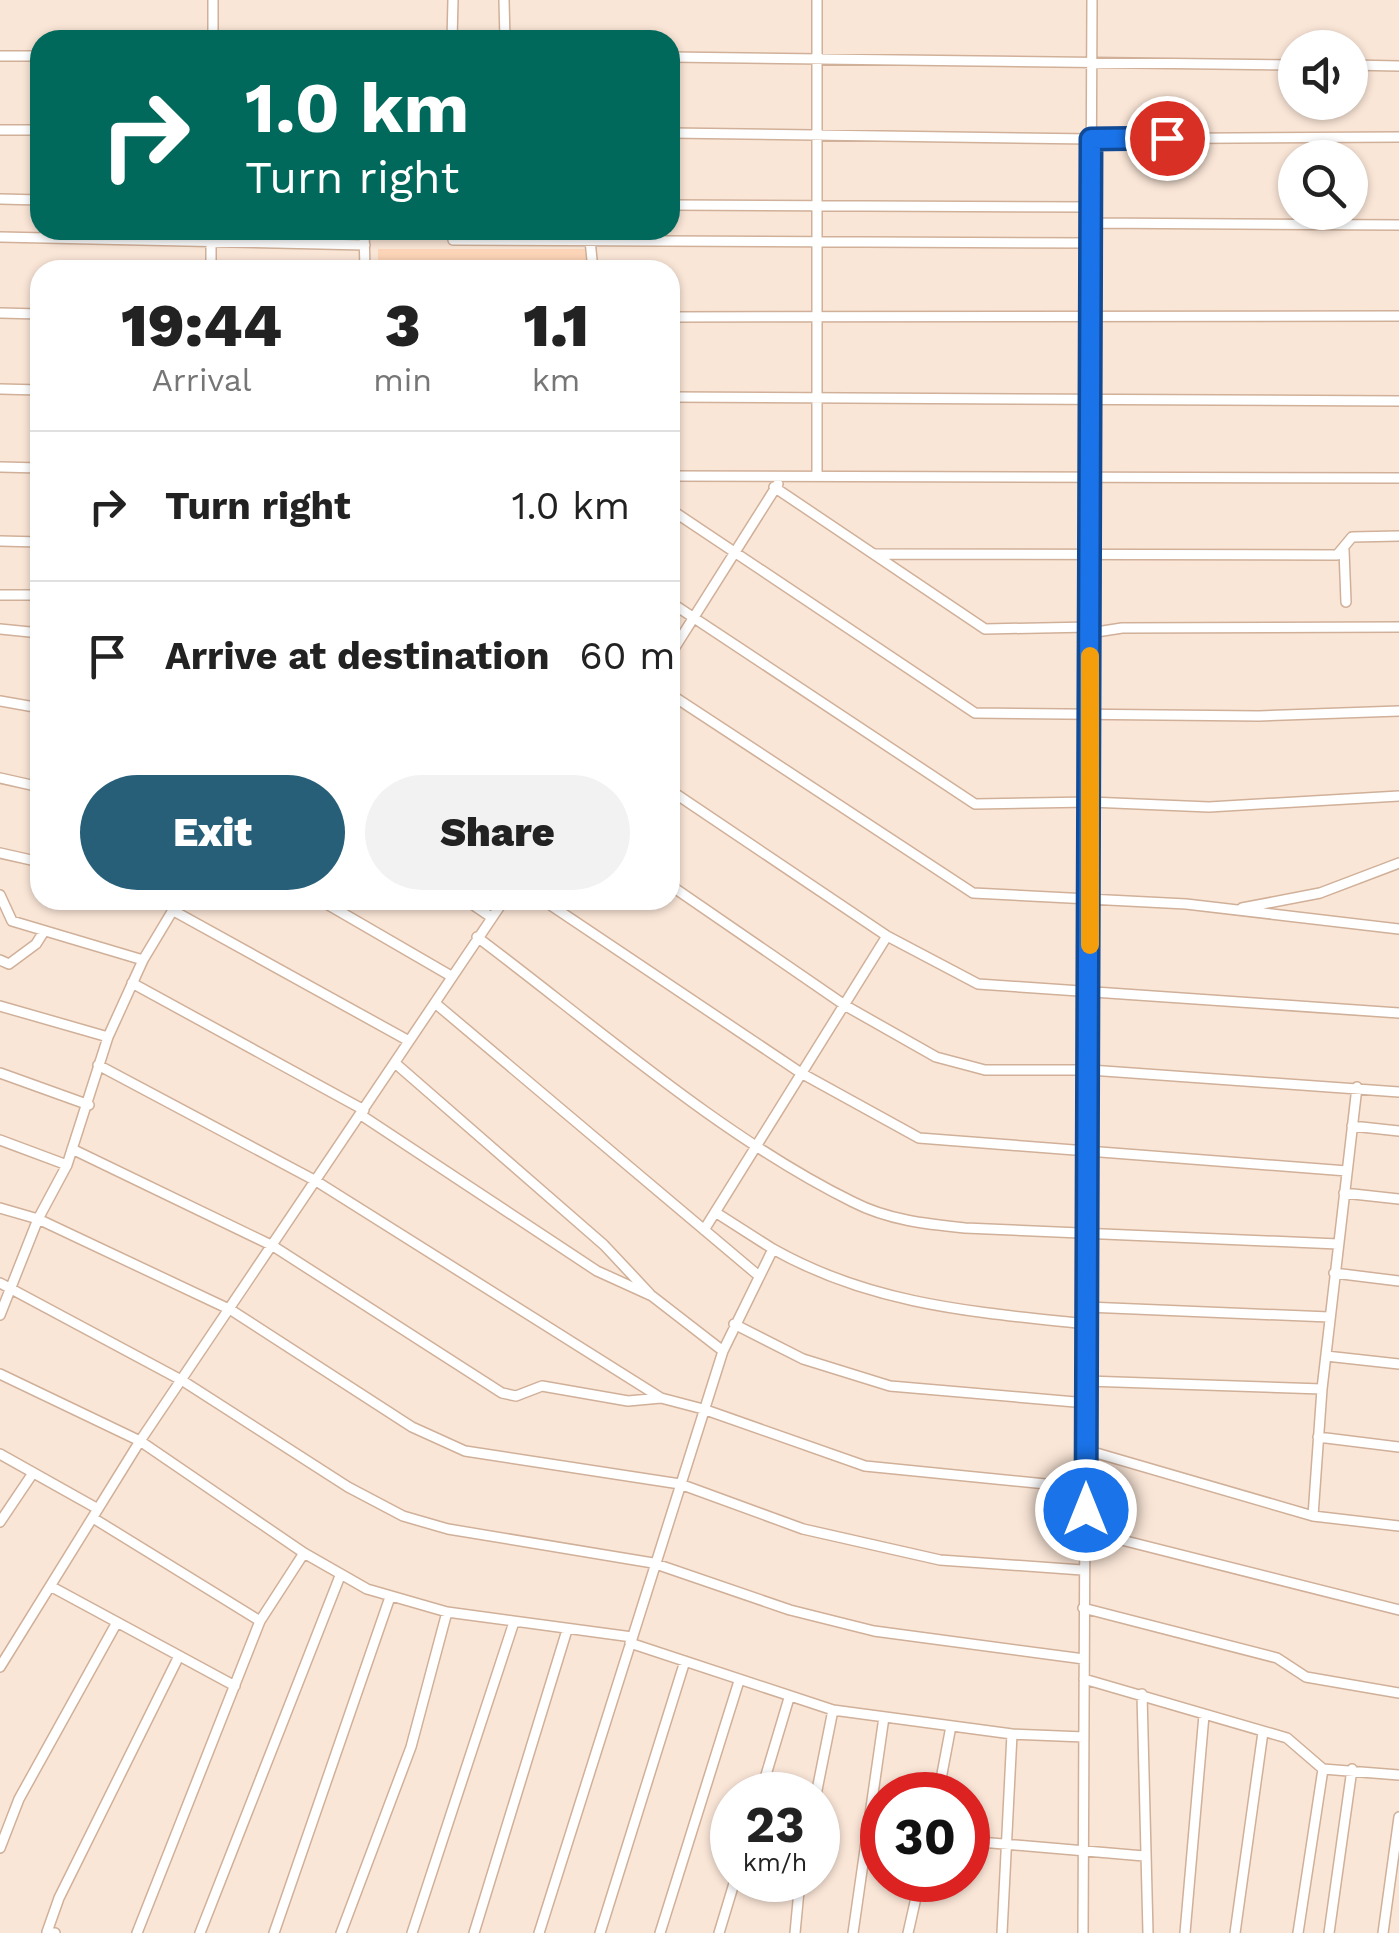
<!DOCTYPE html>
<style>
:root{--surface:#fff;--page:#f2f2f2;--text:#222;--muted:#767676;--line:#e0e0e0;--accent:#275f79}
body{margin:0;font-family:"Work Sans",sans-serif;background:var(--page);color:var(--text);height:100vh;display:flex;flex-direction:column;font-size:38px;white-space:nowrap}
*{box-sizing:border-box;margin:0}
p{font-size:32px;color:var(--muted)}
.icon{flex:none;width:55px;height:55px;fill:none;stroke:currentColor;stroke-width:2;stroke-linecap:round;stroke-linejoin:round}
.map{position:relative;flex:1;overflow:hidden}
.details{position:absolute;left:30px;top:260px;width:650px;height:650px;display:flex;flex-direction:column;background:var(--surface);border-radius:30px;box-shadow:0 2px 8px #0004}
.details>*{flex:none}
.hud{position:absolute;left:30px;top:30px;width:650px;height:210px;border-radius:30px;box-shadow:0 2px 8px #0004;background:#00695c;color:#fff;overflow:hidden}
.controls{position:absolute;left:1278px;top:30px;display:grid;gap:20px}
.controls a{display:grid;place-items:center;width:90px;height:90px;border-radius:50%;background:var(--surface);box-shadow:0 2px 8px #0004;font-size:50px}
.speed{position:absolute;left:710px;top:1772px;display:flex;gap:20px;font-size:50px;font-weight:700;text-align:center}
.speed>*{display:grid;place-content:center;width:130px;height:130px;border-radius:50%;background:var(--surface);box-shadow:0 2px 8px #0004;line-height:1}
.speed small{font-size:25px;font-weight:400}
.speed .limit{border:15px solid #d22;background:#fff;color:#111}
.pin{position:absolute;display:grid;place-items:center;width:85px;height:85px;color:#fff;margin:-42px;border:5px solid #fff;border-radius:50%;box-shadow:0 2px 10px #0007}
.me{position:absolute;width:110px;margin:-55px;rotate:0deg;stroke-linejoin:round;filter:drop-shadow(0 0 8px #0008)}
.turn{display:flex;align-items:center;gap:35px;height:210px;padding:0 50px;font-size:45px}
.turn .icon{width:130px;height:130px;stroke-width:2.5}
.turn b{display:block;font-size:70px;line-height:85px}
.eta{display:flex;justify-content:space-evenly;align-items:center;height:170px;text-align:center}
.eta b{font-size:60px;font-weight:800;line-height:70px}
.button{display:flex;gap:20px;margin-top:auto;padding:20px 50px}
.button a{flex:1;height:115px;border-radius:60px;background:var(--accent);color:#fff;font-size:40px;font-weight:800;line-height:115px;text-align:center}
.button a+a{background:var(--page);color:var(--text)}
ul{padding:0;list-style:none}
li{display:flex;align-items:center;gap:30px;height:150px;padding:0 50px;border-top:2px solid var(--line)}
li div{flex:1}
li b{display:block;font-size:38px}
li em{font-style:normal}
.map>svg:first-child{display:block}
.built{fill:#fcd4b7}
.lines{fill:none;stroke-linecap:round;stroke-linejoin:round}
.street-casing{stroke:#d0b099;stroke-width:12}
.street{stroke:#fff;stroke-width:9}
.route-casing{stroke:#114b97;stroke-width:25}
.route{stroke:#1a73e8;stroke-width:18}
.slow{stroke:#f59e0b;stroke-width:18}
</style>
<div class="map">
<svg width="1399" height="1933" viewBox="0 0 1399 1933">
<rect width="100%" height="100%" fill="#fae6d7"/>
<path class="built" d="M378 249H593V270H378Z"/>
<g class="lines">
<defs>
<path id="street" d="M504 0 505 40
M817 0V476
M213 40V0
M452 40 453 0
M0 56H40
M670 57 1295 65
M1350 65 1399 66
M0 130H40
M670 133 1091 139 1399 137
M0 199 40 200
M670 205 1091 207
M1091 223 1399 225
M364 230 365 270
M453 230V240L1091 243
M0 237 365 245
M590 240 593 270
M211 270V230
M0 313 40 314
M670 317 1399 316
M0 389 40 390
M670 397 1399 401
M0 467 40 468
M670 476 1399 478
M774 487 985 629 1090 627
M670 509 975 713 1259 716 1399 711
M0 541 40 542
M1344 550 1346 602
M875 554 1337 555 1352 537 1399 536
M0 595H40
M670 602 975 804 1090 802 1209 807 1399 796
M0 629 40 633
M1090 633 1122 628 1399 627
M670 655 778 484
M670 694 973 893 1186 904 1399 929
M0 701 40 708
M0 778 40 787
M670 790 887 936 978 984 1399 1013
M0 853 40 862
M670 885 846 1006 936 1057 985 1070H1090L1399 1092
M0 895 12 921 143 960
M320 900 451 976
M466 900 491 917
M543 900 801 1073 919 1138 1347 1171
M1242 908 1320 893 1399 863
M172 910 409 1041
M477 937C593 1024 724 1139 853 1202 888 1220 926 1224 965 1228L1338 1244
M0 960 9 964 36 944 43 933
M132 983 364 1110
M435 1003 759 1276
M0 1006 108 1037
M395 1063 604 1245 650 1294
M98 1065 316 1181 661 1398 703 1409 865 1466 1086 1488
M0 1073 89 1105
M361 1115 597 1271 652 1296 723 1351
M1352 1126 1399 1131
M0 1140 67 1165
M72 1149 273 1246 502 1393 516 1396 542 1386 628 1401 661 1398
M1344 1193 1399 1199
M0 1208 38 1219 231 1310 412 1427 465 1451 680 1484 803 1529 940 1560 1082 1570
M715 1212 773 1249
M704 1230 887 936
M1334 1273 1399 1281
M0 1283 183 1381 348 1487 403 1516 448 1529 653 1563 790 1610 874 1631 1084 1659
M1087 1307 1329 1317
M0 1315 38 1219 67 1165 108 1037 143 960 179 900
M734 1324 803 1359 890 1386 1087 1403
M1326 1356 1399 1364
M0 1374 140 1441 304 1553 367 1589 447 1612 632 1637
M1087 1381 1322 1389
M1318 1437 1399 1447
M1086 1450 1313 1516 1399 1526
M0 1454 98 1509
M1313 1516 1322 1389 1357 1087
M93 1518 260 1621
M0 1522 33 1473
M1086 1531 1399 1610
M52 1587 235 1686
M1083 1608 1277 1658 1306 1677 1399 1693
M630 1643 833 1710 1012 1734 1084 1737
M0 1667 140 1441 504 900
M1084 1679 1287 1738 1323 1769 1399 1775
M1142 1694 1148 1933
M760 1795 789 1698
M816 1795 833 1710
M938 1795 951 1726
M968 1841 1144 1856
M0 1848 19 1799 116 1624
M55 1933 47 1932 59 1898 178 1658
M137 1933 260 1621 304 1553
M200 1933 340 1576
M274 1933 390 1597
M341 1933 411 1747 447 1612
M412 1933 514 1622
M474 1933 567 1630
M539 1933 723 1351 773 1249C872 1305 975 1312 1086 1324
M600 1933 685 1661
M660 1933 739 1681
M719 1933 735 1880
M795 1933 800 1880
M853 1933 884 1717
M908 1933 920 1880
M1002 1933 1012 1734
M1083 1933 1092 0
M1185 1933 1204 1715
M1235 1933 1263 1732
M1298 1933 1323 1769
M1329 1933 1352 1769
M1383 1933 1399 1817"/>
</defs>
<use href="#street" class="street-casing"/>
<use href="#street" class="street"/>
</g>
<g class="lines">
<defs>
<path id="route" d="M1086 1510 1091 139 1167 138"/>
</defs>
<use href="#route" class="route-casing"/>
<use href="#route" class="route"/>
<path class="slow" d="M1090 945V656"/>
</g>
</svg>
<div class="controls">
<a><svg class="icon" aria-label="sound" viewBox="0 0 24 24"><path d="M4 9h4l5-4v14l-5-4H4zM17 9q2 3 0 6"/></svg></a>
<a><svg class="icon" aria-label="search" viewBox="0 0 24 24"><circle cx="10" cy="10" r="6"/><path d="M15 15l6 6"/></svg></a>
</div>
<div class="speed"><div>23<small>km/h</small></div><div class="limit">30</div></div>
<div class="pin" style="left:1167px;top:138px;background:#d93025"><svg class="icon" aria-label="arrive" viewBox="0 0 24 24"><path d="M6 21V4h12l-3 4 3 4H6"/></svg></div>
<svg class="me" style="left:1086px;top:1510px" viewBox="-20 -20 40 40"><circle r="17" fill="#1a73e8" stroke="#fff" stroke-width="3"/><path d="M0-11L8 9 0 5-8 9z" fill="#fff"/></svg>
<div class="hud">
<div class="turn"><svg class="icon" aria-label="right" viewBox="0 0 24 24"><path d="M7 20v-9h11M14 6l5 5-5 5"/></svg><div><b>1.0 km</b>Turn right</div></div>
</div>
<section class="details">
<div class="eta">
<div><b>19:44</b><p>Arrival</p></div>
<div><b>3</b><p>min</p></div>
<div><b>1.1</b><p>km</p></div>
</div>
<ul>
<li><svg class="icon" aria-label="right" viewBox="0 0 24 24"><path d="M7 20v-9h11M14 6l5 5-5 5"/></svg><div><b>Turn right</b></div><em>1.0 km</em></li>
<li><svg class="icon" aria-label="arrive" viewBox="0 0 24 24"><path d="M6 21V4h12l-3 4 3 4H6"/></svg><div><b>Arrive at destination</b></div><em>60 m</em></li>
</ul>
<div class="button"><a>Exit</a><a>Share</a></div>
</section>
</div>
